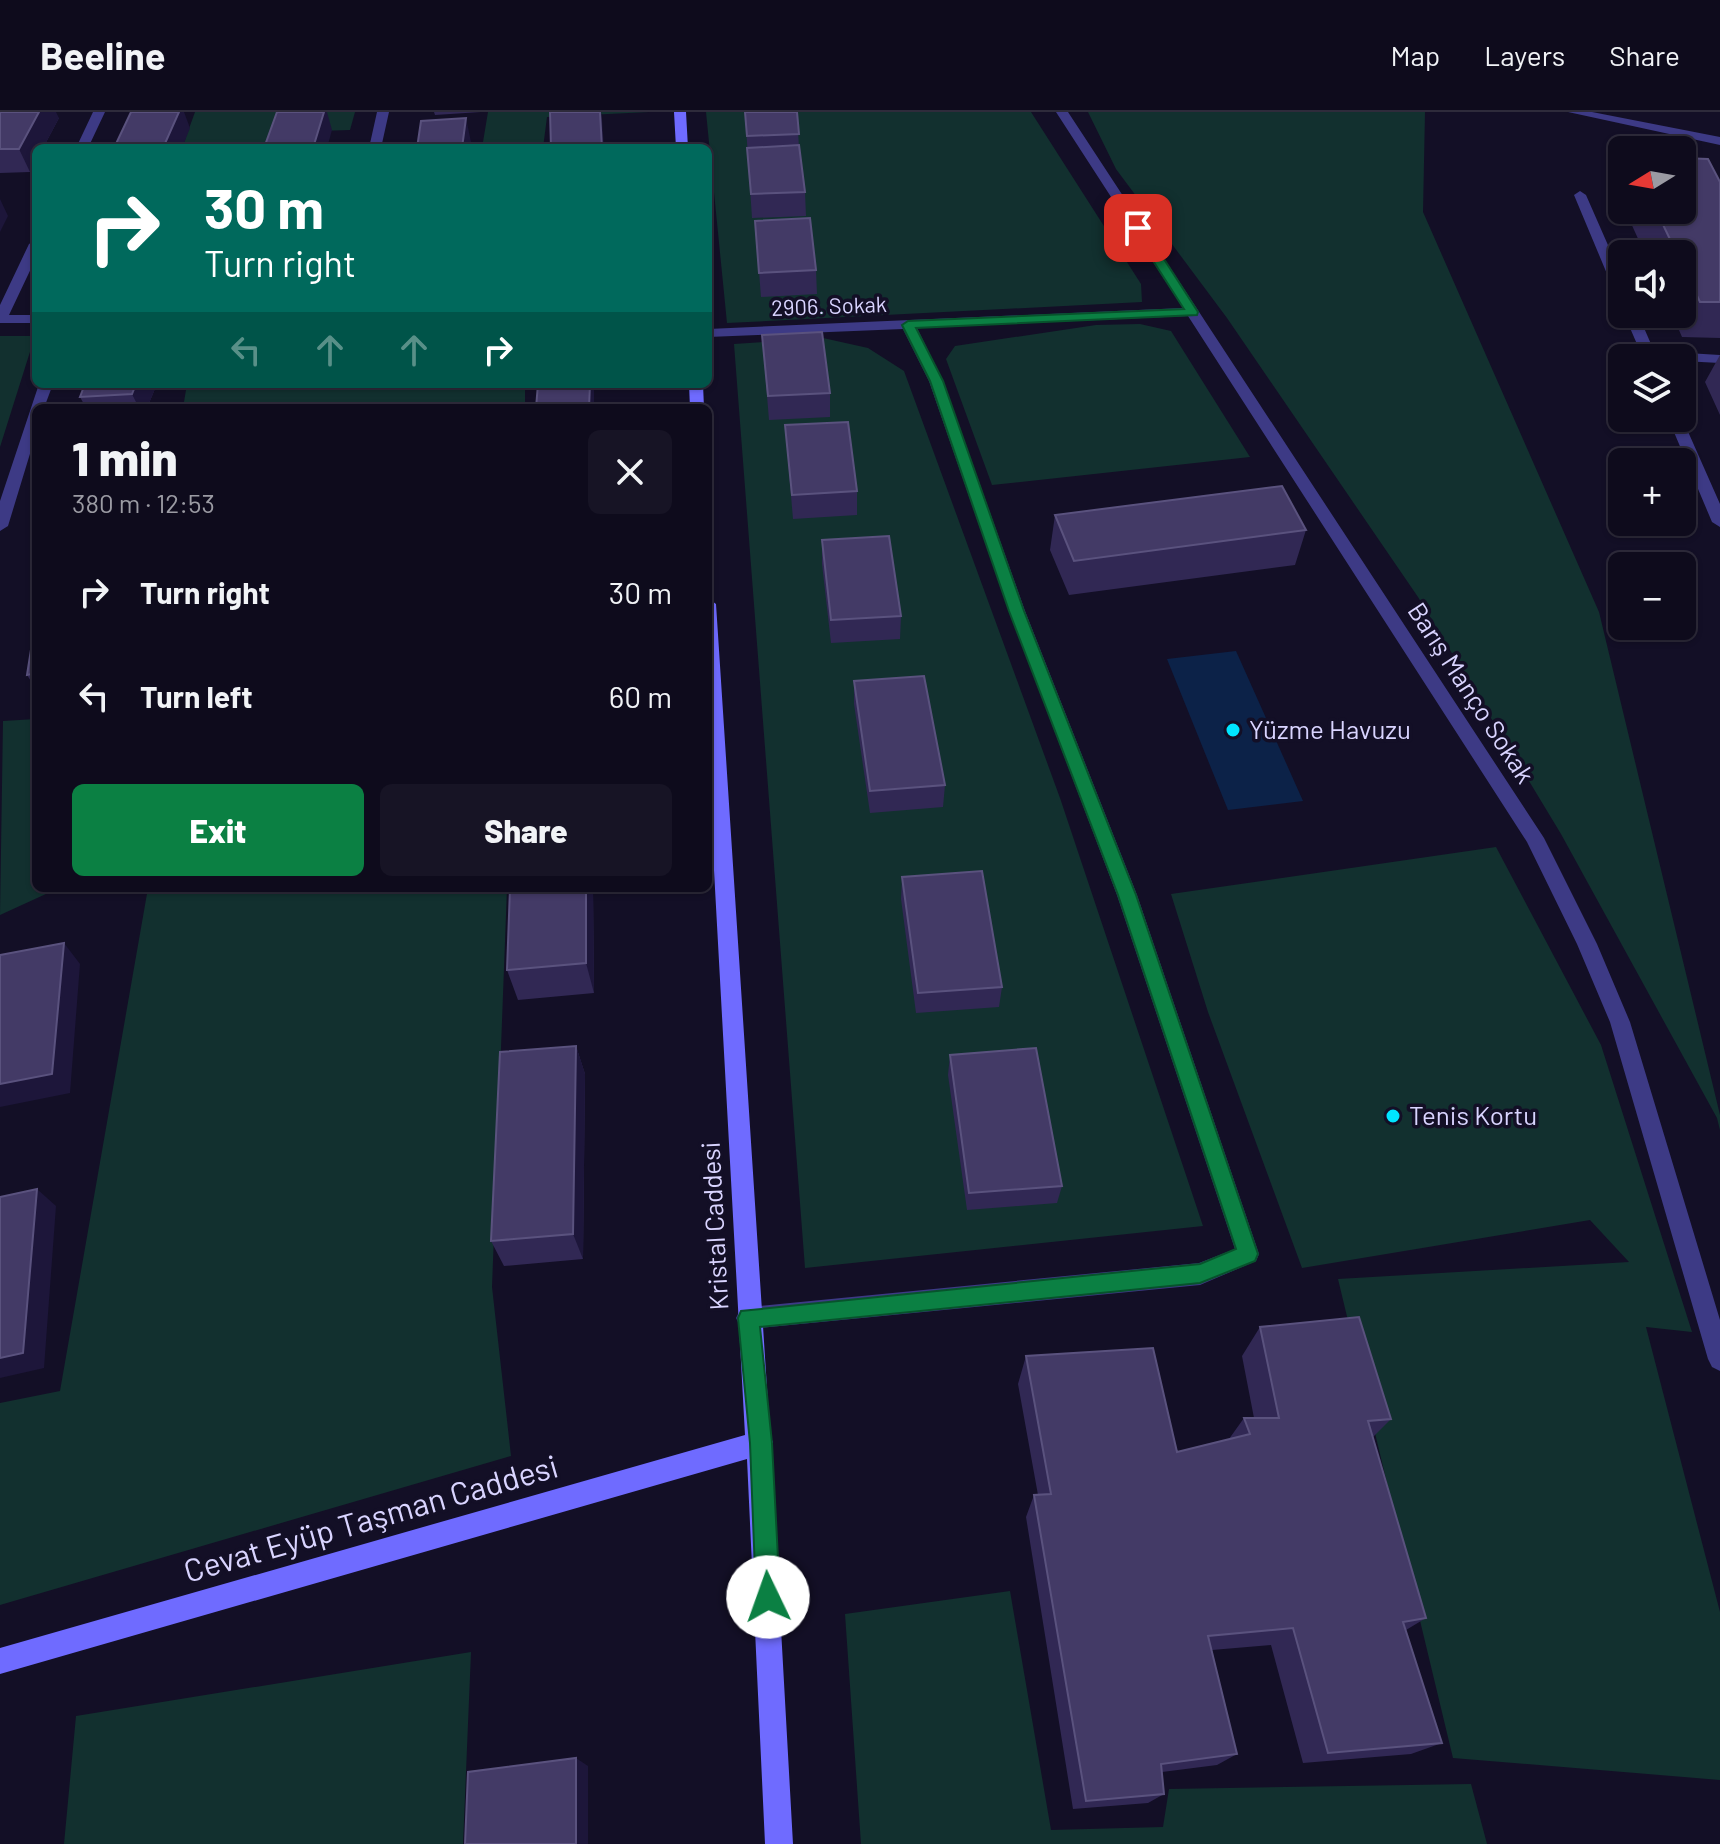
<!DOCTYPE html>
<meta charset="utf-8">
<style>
:root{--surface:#0e0b1c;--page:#171425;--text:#f1f3f6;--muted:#9b9ba3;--line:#2e2b3b;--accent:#0b8043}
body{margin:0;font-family:Barlow,sans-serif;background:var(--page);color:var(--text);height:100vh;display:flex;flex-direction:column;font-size:30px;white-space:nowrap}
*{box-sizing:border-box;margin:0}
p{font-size:26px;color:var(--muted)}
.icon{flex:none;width:44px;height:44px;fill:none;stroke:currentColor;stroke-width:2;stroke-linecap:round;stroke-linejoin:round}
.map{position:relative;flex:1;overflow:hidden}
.sheet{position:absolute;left:32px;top:292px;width:680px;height:488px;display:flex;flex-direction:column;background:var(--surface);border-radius:12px;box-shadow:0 2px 6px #0004,0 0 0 2px var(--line)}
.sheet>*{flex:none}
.banner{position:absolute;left:32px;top:32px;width:680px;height:244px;border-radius:12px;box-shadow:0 2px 6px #0004,0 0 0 2px var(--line);background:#00695c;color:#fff;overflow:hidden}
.needle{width:52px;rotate:259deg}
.fabs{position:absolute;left:1608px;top:24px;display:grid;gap:16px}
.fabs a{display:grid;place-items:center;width:88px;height:88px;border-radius:12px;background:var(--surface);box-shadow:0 2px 6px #0004,0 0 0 2px var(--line);font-size:40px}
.pin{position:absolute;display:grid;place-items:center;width:68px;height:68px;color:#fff;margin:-34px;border-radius:16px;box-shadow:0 4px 12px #0006}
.me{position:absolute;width:88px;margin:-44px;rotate:357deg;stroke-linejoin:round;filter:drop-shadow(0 0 6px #0008)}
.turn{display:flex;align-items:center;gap:28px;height:168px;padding:0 40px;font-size:36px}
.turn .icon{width:104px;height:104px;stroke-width:2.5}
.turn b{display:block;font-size:56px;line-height:68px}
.lanes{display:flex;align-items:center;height:76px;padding:0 40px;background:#0003;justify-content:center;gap:40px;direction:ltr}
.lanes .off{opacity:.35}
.round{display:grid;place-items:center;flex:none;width:84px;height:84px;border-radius:12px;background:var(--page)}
.head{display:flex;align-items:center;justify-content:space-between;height:136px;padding:0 40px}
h1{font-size:48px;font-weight:800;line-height:60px}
.cta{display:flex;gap:16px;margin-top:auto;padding:16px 40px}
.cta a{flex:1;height:92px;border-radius:12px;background:var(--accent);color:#fff;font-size:32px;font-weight:800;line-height:92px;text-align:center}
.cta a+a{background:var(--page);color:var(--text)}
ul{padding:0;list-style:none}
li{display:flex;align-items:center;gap:24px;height:104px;padding:0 40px}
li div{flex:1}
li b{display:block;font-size:30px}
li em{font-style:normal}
header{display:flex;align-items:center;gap:48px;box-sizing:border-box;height:112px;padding:0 40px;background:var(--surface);border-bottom:2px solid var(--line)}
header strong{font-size:38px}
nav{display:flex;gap:44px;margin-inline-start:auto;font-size:28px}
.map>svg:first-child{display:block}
.green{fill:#12302f}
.water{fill:#0c2248}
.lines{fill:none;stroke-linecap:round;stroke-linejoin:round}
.lane{fill:#3d3a85;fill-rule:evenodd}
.street{fill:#3d3a85;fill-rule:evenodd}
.secondary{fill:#6f6bff;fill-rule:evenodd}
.wall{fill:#312854}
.shaded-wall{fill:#1d163a}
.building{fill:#433a66;stroke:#5a527e;stroke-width:2}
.route{fill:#0b8043;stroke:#07532c;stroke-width:2}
.poi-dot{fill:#00e5ff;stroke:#130f26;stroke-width:3}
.labels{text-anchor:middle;stroke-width:7;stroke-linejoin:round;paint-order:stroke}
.far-street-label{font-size:22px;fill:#d9d4ff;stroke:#130f26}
.street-label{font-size:26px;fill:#d9d4ff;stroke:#130f26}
.poi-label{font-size:26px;fill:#d9d4ff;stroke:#130f26;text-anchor:start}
.near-street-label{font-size:32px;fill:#d9d4ff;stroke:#130f26}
</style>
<header>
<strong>Beeline</strong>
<nav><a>Map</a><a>Layers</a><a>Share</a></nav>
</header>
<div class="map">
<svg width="1720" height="1732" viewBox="0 0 1720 1732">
<rect width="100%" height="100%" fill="#130f26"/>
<path class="green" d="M195 0H355L350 18 286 20 280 36H182Z
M488 0H649L547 5 543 36H482Z
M706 0H1031L1141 172 1142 190 727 211Z
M1088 0H1425L1423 100 1599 500 1720 1003V1018L1717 1006 1561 722 1418 485 1227 206 1116 57Z
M1140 212 1171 219 1250 345 992 373 946 247 955 234 1096 213Z
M0 224H35L0 335Z
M823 226 868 236 904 259 1060 686 1203 1114 805 1156 734 232Z
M187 272H525V296H183Z
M36 607V776H59L0 803 3 609Z
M1496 735 1601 933 1692 1220 1646 1215 1720 1500V1668L1453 1646 1338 1167 1629 1150 1590 1108 1302 1156 1208 900 1171 782Z
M148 776H507L492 1175 511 1344 0 1493V1291L60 1279Z
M1010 1479 1051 1718 1163 1715 1169 1677 1471 1672 1487 1732H861L845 1502Z
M471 1540 463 1732H64L76 1604Z"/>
<path class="water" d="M1236 539 1303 689 1228 698 1167 547Z"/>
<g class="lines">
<path class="lane" d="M1580 79 1586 83 1622 165V185L1615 181 1574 83Z
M1624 202H1638L1654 239 1720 243V251L1682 249V246H1643Z
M1668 306H1682L1720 392V415L1712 410Z"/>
<path class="street" d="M93 0H105L88 36H76Z
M377 0H389L381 36H369Z
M1056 0H1068L1544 726 1597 832 1630 910 1720 1208V1259L1712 1255 1708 1247 1610 910 1577 832 1527 730 1188 204 917 216 943 269 1025 499 1137 783 1259 1142 1256 1149 1200 1173 748 1217 740 1214 736 1206 740 1198 748 1195 1199 1151 1235 1137 1117 783 1009 499 929 269 903 217 708 225V217L1183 196Z
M1568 0H1592L1720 25V33Z
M36 128V146L9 203H36V211H0V193L29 132Z
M39 272H53L44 296H36V322L8 414 0 419V389Z"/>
<path class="secondary" d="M674 0H686L688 36H676Z
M689 272H703L704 296H690Z
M708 486 716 492 770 1322 773 1331 771 1337 793 1732H765L747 1347 0 1562V1536L745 1323 708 649Z"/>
</g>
<path class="wall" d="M0 0 59 6 43 36H36L30 60 0 61Z
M434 0H481L435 3Z
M745 0H797L799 36 805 80 806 104 752 106Z
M1622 66V92L1616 79Z
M1720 70V226L1682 225 1672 202H1682V142H1645L1625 98H1682Z
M755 109 816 158 817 182 761 185Z
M762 223 830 281V305L769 308Z
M1720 243V303L1705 270Z
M157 272 147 296H86L80 285Z
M785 313 857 379V403L793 407Z
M1055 403 1306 418 1295 453 1069 483 1050 438Z
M822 428 901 504 900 527 831 531 822 452Z
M36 506V577L27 563Z
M854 569 945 673 943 695 870 701 854 592Z
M902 765 1002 875 999 895 916 901 901 787Z
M510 776H593L594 881 518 888 507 858Z
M576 934 585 962 583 1147 504 1154 491 1129Z
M950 943 1062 1074 1057 1091 967 1098 948 963Z
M1260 1215 1391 1307 1373 1325 1426 1506 1406 1518 1442 1631 1411 1642 1303 1651 1271 1533 1212 1538 1237 1642 1217 1653 1162 1660 1164 1682 1148 1691 1073 1697 1026 1405 1034 1383H1038L1018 1272 1026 1244 1177 1340 1229 1327 1244 1306H1254L1242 1244Z"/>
<path class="shaded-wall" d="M39 0H56L59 6 43 36H36V49L30 60 19 37Z
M179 0H184L190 16 182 36H163Z
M324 0H327L332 18 327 36H313Z
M600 0H601L602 7 604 36H602Z
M466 6 471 30 470 36H462Z
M0 87 8 104 0 120Z
M136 272H157L147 296H139L132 282Z
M590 272H594V296H589Z
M586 776H593L594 881 586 851Z
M64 831 80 852 70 981 0 995V972Z
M576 934 585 962 583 1147 573 1122Z
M37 1077 56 1094 44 1256 0 1266V1246Z
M576 1646 588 1654V1732H576Z"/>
<path class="building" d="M0 0H39L19 37H0Z
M131 0H179L163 36H114Z
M277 0H324L313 36H264Z
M550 0H600L602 36H551Z
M745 0H797L799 22 747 24Z
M466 6 462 36H417L421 9Z
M799 33 805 80 751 82 747 36Z
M1682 46 1708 47 1720 70V190H1700L1682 152V142H1677L1656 98H1682Z
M810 106 816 158 759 161 755 109Z
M822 220 830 281 768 284 762 223Z
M85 272H136L132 282 80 285Z
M538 272H590L589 296H536Z
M848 310 857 379 792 383 785 313Z
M1282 374 1306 418 1074 449 1055 403Z
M889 424 901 504 831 508 822 428Z
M36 506V561L27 563Z
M924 564 945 673 870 679 854 569Z
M982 759 1002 875 918 881 902 765Z
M510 776H586V851L507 858Z
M64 831 52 962 0 972V843Z
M576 934 573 1122 491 1129 500 940Z
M1036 936 1062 1074 969 1081 950 943Z
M37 1077 23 1241 0 1246V1085Z
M1359 1205 1391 1307 1368 1309 1426 1506 1403 1510 1442 1631 1328 1641 1293 1516 1208 1524 1237 1642 1161 1652 1164 1682 1086 1689 1034 1383 1051 1382 1026 1244 1153 1236 1177 1340 1250 1322 1244 1306H1279L1260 1215Z
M576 1646V1732H465L468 1660Z"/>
<path class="route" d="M1138 113 1144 116 1198 200 1197 203 916 216 943 269 1024 499 1136 783 1258 1142 1255 1149 1200 1171 760 1215 772 1331 780 1485 776 1494 768 1497 760 1494 756 1485 750 1331 738 1206 741 1199 1200 1152 1236 1137 1118 783 1009 499 930 269 902 213 908 209 1184 197 1132 116Z"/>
<g class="poi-dot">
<circle cx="1233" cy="618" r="8"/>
<circle cx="1393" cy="1004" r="8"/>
</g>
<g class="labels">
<g class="far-street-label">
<text transform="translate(829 194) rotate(-2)" y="8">2906. Sokak</text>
</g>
<g class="street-label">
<text transform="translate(1471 581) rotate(57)" y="9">Barış Manço Sokak</text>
<text transform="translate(715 1114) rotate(-93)" y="9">Kristal Caddesi</text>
</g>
<g class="poi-label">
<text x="1249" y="627">Yüzme Havuzu</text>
<text x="1409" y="1013">Tenis Kortu</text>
</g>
<g class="near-street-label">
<text transform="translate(371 1407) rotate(-16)" y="11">Cevat Eyüp Taşman Caddesi</text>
</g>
</g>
</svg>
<div class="fabs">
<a><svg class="needle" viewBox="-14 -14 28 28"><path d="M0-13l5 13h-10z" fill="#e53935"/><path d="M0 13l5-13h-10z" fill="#9b9ba3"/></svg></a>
<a><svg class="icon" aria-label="sound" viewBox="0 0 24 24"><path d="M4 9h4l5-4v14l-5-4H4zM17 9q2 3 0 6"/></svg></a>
<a><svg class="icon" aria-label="layers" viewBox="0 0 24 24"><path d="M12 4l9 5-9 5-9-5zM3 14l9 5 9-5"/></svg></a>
<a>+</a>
<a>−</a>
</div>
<div class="pin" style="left:1138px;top:116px;background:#d93025"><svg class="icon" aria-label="arrive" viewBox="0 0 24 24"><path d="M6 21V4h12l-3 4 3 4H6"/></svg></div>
<svg class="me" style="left:768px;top:1485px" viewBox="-20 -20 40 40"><circle r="19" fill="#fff"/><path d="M0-13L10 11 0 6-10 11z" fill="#0b8043"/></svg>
<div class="banner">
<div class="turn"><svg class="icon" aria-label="right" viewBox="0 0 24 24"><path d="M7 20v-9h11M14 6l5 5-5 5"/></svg><div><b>30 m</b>Turn right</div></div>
<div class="lanes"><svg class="icon off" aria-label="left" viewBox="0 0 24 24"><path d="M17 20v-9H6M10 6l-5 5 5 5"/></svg><svg class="icon off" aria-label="ahead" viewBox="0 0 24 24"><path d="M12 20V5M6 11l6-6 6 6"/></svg><svg class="icon off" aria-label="ahead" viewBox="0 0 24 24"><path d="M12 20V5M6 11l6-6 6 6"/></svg><svg class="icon" aria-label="right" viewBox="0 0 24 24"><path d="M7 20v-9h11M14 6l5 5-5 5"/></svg></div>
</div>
<section class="sheet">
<div class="head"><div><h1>1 min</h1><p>380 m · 12:53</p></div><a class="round"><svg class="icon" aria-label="close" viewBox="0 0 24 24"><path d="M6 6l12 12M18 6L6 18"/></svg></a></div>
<ul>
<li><svg class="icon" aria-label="right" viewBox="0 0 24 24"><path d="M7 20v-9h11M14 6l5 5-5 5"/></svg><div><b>Turn right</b></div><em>30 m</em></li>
<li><svg class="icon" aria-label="left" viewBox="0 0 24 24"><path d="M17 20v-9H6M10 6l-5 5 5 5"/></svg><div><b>Turn left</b></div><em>60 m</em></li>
</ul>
<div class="cta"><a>Exit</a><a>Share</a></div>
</section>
</div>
